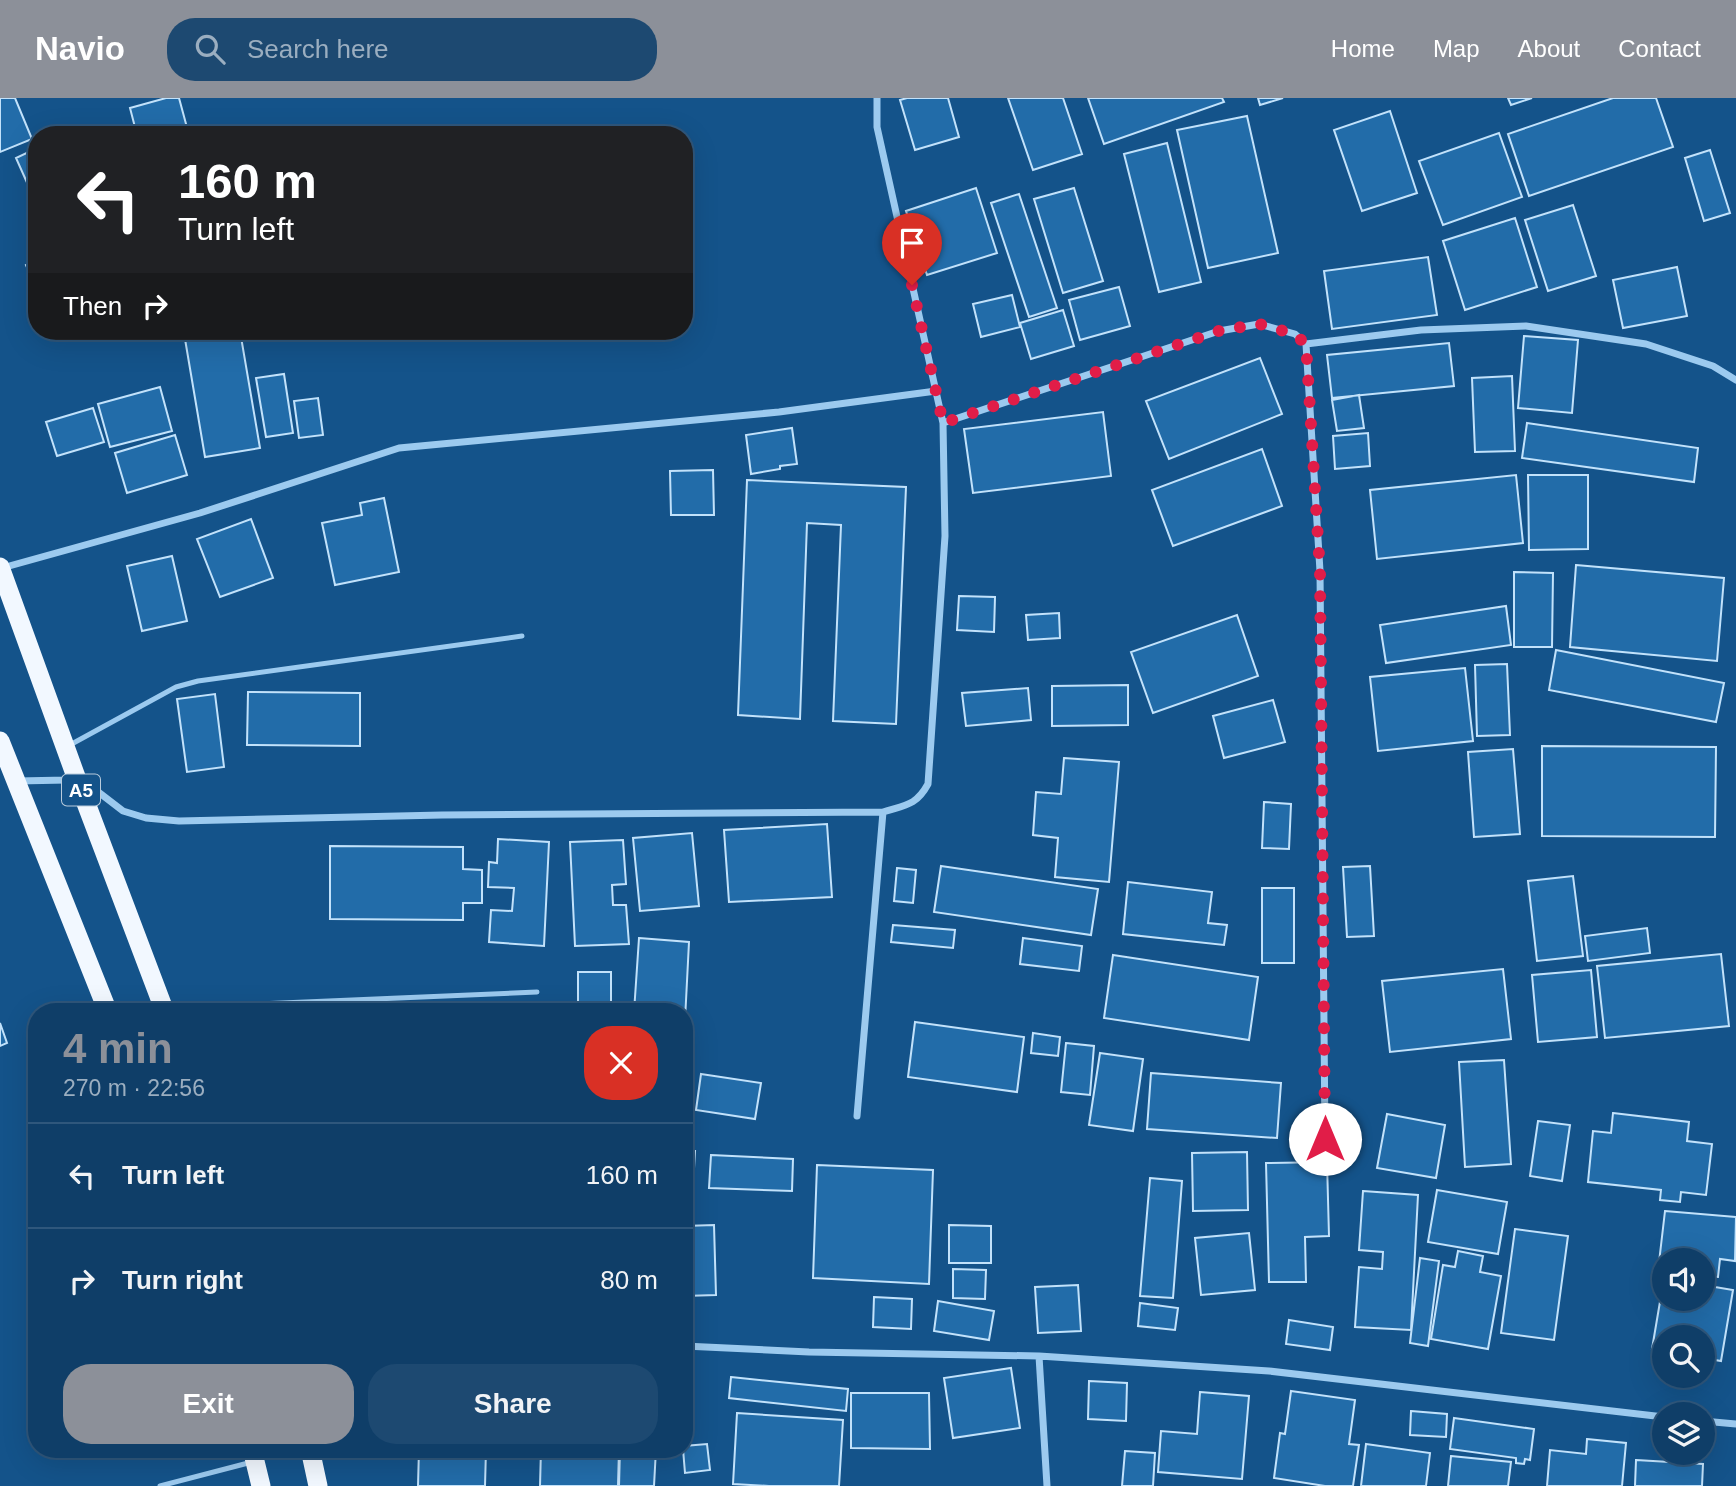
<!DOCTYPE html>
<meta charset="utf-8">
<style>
:root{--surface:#0f3e68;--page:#1d4971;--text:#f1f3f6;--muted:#9baec0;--line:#2f577c;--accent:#8c9099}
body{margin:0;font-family:Helvetica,sans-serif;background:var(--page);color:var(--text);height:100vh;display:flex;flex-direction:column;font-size:26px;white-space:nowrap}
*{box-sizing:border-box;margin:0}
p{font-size:23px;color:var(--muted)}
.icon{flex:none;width:38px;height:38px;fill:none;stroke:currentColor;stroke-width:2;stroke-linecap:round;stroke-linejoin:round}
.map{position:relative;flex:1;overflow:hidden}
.drawer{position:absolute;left:28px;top:905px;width:665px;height:455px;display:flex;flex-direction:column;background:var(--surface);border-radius:28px;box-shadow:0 7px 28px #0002,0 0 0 2px var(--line)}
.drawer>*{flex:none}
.top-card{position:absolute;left:28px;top:28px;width:665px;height:214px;border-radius:28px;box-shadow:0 7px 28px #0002,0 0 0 2px var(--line);background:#202124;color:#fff;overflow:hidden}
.controls{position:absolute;left:1652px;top:1150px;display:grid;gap:14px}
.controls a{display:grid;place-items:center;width:63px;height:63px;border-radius:50%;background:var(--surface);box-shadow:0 7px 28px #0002,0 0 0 2px var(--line);font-size:35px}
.pin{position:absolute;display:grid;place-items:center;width:60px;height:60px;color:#fff;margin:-72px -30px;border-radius:50% 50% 50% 0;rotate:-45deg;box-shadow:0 0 7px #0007}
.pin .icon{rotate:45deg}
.me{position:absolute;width:77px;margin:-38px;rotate:0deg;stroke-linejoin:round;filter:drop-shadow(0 0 5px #0008)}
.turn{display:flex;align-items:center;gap:24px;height:147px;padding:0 35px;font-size:32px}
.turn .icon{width:91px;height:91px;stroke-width:2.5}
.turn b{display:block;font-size:49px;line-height:60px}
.then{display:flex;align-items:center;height:66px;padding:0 35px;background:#0003;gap:14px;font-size:26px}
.round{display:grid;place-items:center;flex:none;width:74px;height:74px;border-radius:28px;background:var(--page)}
.head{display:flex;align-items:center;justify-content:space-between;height:119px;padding:0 35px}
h1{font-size:42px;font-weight:600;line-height:52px;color:var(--accent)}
.button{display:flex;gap:14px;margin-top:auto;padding:14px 35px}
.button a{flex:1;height:80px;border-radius:28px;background:var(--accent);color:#fff;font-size:28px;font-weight:600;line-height:80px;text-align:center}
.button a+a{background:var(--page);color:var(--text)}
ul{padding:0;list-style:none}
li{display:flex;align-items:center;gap:21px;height:105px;padding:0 35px;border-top:2px solid var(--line)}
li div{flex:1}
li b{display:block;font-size:26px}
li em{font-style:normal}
header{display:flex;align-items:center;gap:42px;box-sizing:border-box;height:98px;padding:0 35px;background:var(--accent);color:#fff}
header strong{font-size:33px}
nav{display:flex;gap:38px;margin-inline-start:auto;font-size:24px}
.search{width:490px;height:63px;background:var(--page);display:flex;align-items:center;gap:18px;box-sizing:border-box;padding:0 24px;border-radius:28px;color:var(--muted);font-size:26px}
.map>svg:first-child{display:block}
.building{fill:#226ca9;stroke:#c2e2fb;stroke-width:2}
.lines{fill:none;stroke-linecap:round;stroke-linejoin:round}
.service{stroke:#9ccaef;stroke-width:5}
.minor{stroke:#9ccaef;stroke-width:7}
.trunk{stroke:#f2f8ff;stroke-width:19}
.route{stroke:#e11d48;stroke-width:12;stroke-dasharray:0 21.6}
.labels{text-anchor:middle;stroke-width:7;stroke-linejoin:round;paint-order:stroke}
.shield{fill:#14538a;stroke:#b8cbdc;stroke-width:2}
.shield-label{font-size:19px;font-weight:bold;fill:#fff}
</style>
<header>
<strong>Navio</strong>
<div class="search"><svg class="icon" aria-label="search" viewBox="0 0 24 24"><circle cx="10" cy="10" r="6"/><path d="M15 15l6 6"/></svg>Search here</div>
<nav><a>Home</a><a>Map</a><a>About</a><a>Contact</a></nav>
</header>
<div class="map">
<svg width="1736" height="1388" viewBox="0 0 1736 1388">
<rect width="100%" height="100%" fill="#14538a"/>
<path class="building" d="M0 0H15L32 41 0 54Z
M166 0H179L189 37H137L130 10Z
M907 0H948L959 39 915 52 900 2Z
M1008 0H1063L1082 56 1033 72Z
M1088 0H1222L1224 4 1104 46Z
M1258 0H1283L1260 7Z
M1508 0H1532L1511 7Z
M1613 0H1656L1673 49 1529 98 1508 36Z
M1390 13 1417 95 1362 113 1334 32Z
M1247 18 1278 155 1208 170 1177 32Z
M1499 35 1522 99 1443 127 1419 63Z
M1167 45 1201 184 1159 194 1124 56Z
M37 50V107L16 60Z
M1710 52 1730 115 1704 123 1685 60Z
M976 90 997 155 927 177 906 113Z
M1074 90 1103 183 1063 195 1034 101Z
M1019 96 1057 210 1029 219 991 105Z
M1573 107 1596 178 1548 193 1525 122Z
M1515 120 1537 189 1465 212 1443 143Z
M1428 159 1437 217 1332 231 1324 173Z
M37 163V193L26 167Z
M1677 169 1687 218 1623 230 1613 182Z
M1119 189 1130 228 1080 242 1069 202Z
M1012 197 1020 229 981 239 973 206Z
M1063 212 1074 248 1031 261 1020 225Z
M234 233H240L260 350 205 359 185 241Z
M1524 238 1578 242 1572 315 1518 310Z
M1449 245 1454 288 1332 300 1327 257Z
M1260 260 1282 316 1169 361 1146 303Z
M284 276 293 335 266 339 256 280Z
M1512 278 1515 353 1475 354 1472 280Z
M160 289 172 333 110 349 98 306Z
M1359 297 1364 330 1337 333 1332 302Z
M318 300 323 337 299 340 294 303Z
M93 310 104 344 57 358 46 324Z
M1103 314 1111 378 973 395 964 331Z
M1527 325 1698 350 1694 384 1522 360Z
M792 330 797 366 780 368V371L751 376 746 337Z
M1368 335 1370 368 1335 371 1333 338Z
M175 337 187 377 127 395 115 355Z
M1262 351 1282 408 1173 448 1152 392Z
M713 372 714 417H671L670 373Z
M1516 377 1523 445 1377 461 1370 392Z
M1528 377H1588V451L1529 452Z
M747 382 906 389 896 626 833 623 841 427 807 425 800 621 738 617Z
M384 400 399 474 335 487 322 425 362 417 360 405Z
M251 421 273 480 220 499 197 441Z
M172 458 187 523 142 533 127 468Z
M1576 467 1724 480 1717 563 1570 549Z
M1514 474 1553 475 1552 549H1514Z
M959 498 995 499 994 534 957 532Z
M1506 508 1511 547 1386 565 1380 527Z
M1059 515 1060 540 1028 542 1026 517Z
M1237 517 1258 578 1153 615 1131 554Z
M1556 552 1724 585 1716 624 1549 592Z
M1507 566 1510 637 1477 638 1475 567Z
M1465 570 1473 643 1378 653 1370 579Z
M1128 587V627L1052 628V588Z
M1028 590 1031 622 966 628 962 595Z
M248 594 360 595V648L247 647Z
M215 596 224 669 187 674 177 601Z
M1273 602 1285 644 1224 660 1213 618Z
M1542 648 1716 649 1715 739 1542 738Z
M1513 651 1520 736 1474 739 1468 654Z
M1064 660 1119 664 1109 784 1055 779 1058 740 1033 737 1036 694 1061 696Z
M1264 704 1291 706 1289 751 1262 750Z
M827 726 832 799 729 804 724 732Z
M692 735 699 808 640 813 633 740Z
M498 741 549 744 544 848 489 844 491 812 512 813 514 790 488 789 489 764 497 765Z
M623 742 626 786 612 787 613 807H626L629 846 575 848 570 744Z
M330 748 463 749V771L482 772V805H463V822L330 821Z
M941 768 1098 791 1091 837 934 814Z
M1370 768 1374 838 1347 839 1343 769Z
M897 770 916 772 913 805 894 803Z
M1573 778 1583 858 1537 863 1528 783Z
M1128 784 1212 794 1208 825 1227 827 1224 847 1123 836Z
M1262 790H1294V865H1262Z
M893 827 955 832 953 850 891 844Z
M1647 830 1650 855 1588 863 1585 838Z
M639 840 689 844 684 942V914H634Z
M1023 840 1082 848 1079 873 1020 866Z
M1721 856 1729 928 1605 940 1597 868Z
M1113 857 1258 879 1249 942 1104 920Z
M1503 871 1511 941 1390 954 1382 883Z
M1591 872 1597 939 1538 944 1532 877Z
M578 874H611V905H578Z
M915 924 1024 939 1017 994 908 979Z
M0 925 7 945 0 948Z
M1033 935 1060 939 1058 958 1031 955Z
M1066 945 1094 948 1090 997 1061 994Z
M1100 955 1143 961 1133 1033 1089 1027Z
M1504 962 1511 1066 1465 1069 1459 964Z
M1151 975 1281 985 1277 1040 1147 1031Z
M684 976 690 977 687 1009H684Z
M701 976 761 985 755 1021 696 1012Z
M1613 1015 1689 1024 1687 1043 1712 1046 1706 1097 1681 1094 1680 1104 1660 1102 1661 1092 1588 1084 1593 1033 1611 1035Z
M1387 1016 1445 1027 1436 1080 1377 1070Z
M1538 1023 1570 1027 1562 1083 1530 1078Z
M684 1053H695L693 1088H684Z
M1247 1054 1248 1112 1193 1113 1192 1055Z
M711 1057 793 1061 792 1093 709 1090Z
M1327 1064 1329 1138 1305 1139 1306 1184H1269L1266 1065Z
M817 1067 933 1072 929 1186 813 1180Z
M1150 1080 1182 1083 1173 1200 1140 1198Z
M1437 1092 1507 1104 1498 1156 1428 1144Z
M1363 1093 1418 1097 1411 1232 1355 1229 1359 1169 1382 1171 1383 1154 1359 1152Z
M1665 1113 1736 1119 1735 1163 1720 1161 1718 1179 1703 1178V1162H1664V1173H1658Z
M714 1127 716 1197 684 1198V1128Z
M949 1127 991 1128V1165H949Z
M1515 1131 1568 1138 1554 1242 1501 1235Z
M1249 1135 1255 1192 1201 1197 1195 1140Z
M1458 1153 1483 1158 1480 1174 1501 1178 1488 1251 1431 1241 1443 1167 1455 1169Z
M1420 1160 1439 1163 1428 1248 1410 1245Z
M953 1171 986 1172 985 1201 953 1200Z
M1664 1180V1200H1703V1187L1733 1192 1721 1263 1703 1260V1239H1664V1253L1652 1251Z
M1078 1187 1081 1233 1038 1235 1035 1189Z
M874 1199 912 1201 911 1231 873 1229Z
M938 1203 994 1213 989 1242 934 1233Z
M1140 1205 1178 1210 1175 1232 1138 1228Z
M1289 1222 1333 1229 1330 1252 1286 1246Z
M1011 1270 1020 1330 953 1340 944 1280Z
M731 1279 848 1291 846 1313 729 1300Z
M1089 1283 1127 1285 1126 1323 1088 1321Z
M1291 1293 1355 1302 1349 1346 1359 1347 1353 1388H1325L1274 1380 1280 1335 1285 1336Z
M1200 1294 1249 1298 1242 1381 1158 1374 1161 1333 1197 1336Z
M851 1295H929L930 1351 851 1350Z
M1411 1313 1447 1316 1446 1339 1410 1337Z
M737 1315 843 1322 839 1388H769L733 1386Z
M1454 1320 1534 1331 1530 1362 1525 1361 1524 1366 1516 1365V1360L1450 1351Z
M1587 1341 1626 1345 1622 1388H1547L1550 1352 1586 1356Z
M707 1346 710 1372 685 1375 683 1351H684V1348Z
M1366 1346 1430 1355 1426 1388H1361Z
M419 1351H486L485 1388H418Z
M541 1351H619L618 1388H540Z
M620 1351H656L654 1388H619Z
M1125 1353 1155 1355 1153 1388H1122Z
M1451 1358 1511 1364 1508 1388H1448Z
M1636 1362 1703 1366 1702 1388H1635Z"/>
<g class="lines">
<path class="service" d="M68 648 176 589 198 583 522 538
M216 914 258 906 537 894
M160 1388 252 1364"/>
<path class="minor" d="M1306 246 1320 473 1325 1041
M943 325 1219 233 1259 226 1295 236 1306 246 1421 232 1526 228 1646 246 1713 268 1736 282
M2 470 200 415 399 350 779 314 936 293
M17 683 67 682 74 677
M84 683 123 713 146 720 179 723 442 717 883 714C905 707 916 708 928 686L945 438 943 325 877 29V0
M857 1018 883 714
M684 1248 809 1254 1039 1258 1269 1273 1664 1319
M1039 1258 1047 1388
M1703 1323 1736 1326"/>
<path class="trunk" d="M0 469 75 676 165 914
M0 643 108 914
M252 1351 261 1388
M310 1351 318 1388"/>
</g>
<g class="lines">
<path class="route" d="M912 187 943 325 1219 233 1259 226 1294 236 1306 246 1320 473 1325 1041"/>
</g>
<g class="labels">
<rect class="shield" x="62" y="676.5" width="38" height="31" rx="5"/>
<g class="shield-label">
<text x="81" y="699">A5</text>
</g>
</g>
</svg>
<div class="controls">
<a><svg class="icon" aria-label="sound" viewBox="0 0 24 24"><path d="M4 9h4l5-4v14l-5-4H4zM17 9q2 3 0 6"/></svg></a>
<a><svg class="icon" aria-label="search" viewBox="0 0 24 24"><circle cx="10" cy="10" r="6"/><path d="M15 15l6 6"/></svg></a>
<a><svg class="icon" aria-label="layers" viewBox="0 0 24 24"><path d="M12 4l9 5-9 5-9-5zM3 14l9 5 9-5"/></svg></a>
</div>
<div class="pin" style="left:912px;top:187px;background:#d93025"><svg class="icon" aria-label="arrive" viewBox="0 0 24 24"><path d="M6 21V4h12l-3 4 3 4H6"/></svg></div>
<svg class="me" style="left:1325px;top:1041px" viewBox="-20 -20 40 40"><circle r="19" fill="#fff"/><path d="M0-13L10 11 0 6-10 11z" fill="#e11d48"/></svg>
<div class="top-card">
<div class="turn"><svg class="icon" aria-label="left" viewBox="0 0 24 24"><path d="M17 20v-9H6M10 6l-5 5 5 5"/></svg><div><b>160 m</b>Turn left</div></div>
<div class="then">Then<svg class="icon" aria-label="right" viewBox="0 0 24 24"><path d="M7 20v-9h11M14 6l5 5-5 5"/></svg></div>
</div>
<section class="drawer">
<div class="head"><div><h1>4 min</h1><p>270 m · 22:56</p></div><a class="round" style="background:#d93025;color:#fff"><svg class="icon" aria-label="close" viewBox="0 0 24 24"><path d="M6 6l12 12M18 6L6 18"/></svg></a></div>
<ul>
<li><svg class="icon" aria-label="left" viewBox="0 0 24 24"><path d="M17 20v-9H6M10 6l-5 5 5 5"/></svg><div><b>Turn left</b></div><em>160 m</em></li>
<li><svg class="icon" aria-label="right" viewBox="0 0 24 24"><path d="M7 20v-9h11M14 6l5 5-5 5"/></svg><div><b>Turn right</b></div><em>80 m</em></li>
</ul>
<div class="button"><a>Exit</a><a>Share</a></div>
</section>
</div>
